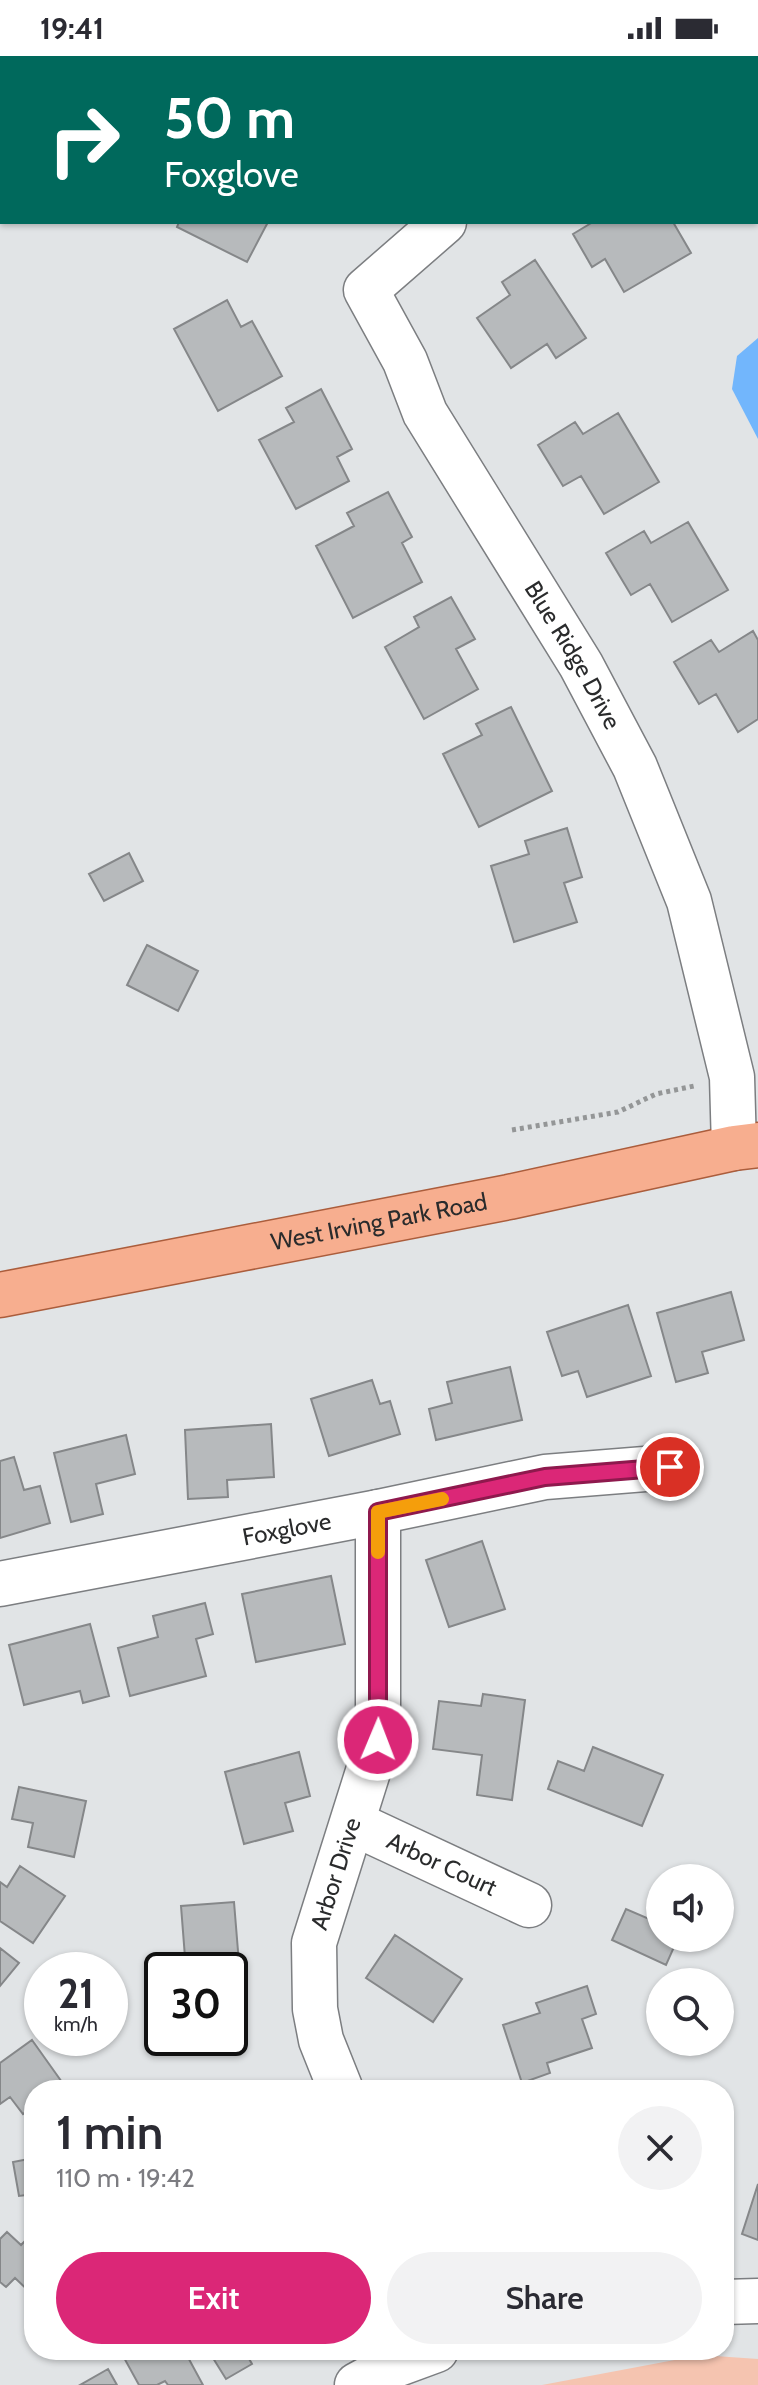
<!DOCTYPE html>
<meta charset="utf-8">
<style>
:root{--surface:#fff;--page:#f2f2f3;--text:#2b2b33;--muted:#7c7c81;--accent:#db2777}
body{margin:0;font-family:Cabin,sans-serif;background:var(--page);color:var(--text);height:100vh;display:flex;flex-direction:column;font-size:30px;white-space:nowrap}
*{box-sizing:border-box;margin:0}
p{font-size:26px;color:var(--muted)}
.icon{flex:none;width:44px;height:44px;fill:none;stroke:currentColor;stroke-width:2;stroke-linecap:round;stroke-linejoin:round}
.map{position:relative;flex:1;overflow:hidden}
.sheet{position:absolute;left:24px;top:2024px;width:710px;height:280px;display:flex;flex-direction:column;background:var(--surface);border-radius:32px;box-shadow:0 2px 6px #0004}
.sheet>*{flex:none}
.banner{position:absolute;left:0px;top:0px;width:758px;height:168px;box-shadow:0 2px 6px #0004;background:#00695c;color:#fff;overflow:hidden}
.tools{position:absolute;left:646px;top:1808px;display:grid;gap:16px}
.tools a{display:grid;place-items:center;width:88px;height:88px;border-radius:50%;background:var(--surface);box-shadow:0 2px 6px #0004;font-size:40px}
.speed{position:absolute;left:24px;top:1896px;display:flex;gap:16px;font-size:40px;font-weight:700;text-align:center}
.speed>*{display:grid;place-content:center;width:104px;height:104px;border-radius:50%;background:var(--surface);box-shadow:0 2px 6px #0004;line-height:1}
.speed small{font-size:20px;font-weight:400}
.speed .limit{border:4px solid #111;border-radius:12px;background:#fff;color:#111}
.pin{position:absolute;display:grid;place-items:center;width:68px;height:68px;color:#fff;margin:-34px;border:4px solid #fff;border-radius:50%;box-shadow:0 2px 8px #0007}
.me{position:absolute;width:88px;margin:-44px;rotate:1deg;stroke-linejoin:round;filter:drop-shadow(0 0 6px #0008)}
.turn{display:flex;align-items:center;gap:28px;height:168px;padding:0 32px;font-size:36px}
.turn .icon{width:104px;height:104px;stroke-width:2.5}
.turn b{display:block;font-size:56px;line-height:68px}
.round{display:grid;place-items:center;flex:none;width:84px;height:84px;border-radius:42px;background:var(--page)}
.overview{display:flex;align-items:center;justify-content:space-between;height:136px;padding:0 32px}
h1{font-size:48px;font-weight:600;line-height:60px}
.button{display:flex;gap:16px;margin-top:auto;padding:16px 32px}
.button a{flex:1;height:92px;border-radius:48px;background:var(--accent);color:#fff;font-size:32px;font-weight:600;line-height:92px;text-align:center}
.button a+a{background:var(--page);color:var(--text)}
.status{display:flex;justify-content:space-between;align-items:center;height:56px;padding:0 40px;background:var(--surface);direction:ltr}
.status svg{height:22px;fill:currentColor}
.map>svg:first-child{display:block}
.green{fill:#f5c4b0}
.water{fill:#72b6fc}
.building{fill:#b7babc;stroke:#858789;stroke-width:2}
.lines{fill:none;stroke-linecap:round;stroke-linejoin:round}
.minor-casing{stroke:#7c7e81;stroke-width:47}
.major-casing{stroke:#ab5d3c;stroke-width:47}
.path{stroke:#949697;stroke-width:5;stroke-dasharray:4 4;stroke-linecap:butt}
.minor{stroke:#fff;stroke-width:44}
.major{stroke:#f7ae8f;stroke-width:44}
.route-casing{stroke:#8e194d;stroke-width:20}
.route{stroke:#db2777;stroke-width:14}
.slow{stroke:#f59e0b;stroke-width:14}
.labels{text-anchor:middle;stroke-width:7;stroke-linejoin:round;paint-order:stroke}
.street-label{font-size:24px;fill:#2a2b2c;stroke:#eef1f4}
</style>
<div class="status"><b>19:41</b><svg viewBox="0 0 49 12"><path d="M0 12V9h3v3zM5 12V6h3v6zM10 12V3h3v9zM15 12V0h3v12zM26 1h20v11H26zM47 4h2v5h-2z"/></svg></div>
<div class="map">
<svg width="758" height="2329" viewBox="0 0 758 2329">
<rect width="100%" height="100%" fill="#e1e4e6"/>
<path class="green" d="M701 2299 758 2303V2329H542Z"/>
<path class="water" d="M758 282V383L732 333 737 300Z"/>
<path class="building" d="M391 0H496L497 2H387Z
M179 166H268L247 206 177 171Z
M593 166H673L691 197 624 236 605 203 592 211 573 178Z
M535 204 586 282 556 302 547 288 511 312 477 262 510 239 502 226Z
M227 244 241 271 252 265 282 320 218 355 174 273Z
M321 333 352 393 337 401 349 425 296 453 259 384 294 366 286 352Z
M618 357 659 426 604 458 581 420 563 430 538 389 575 366 583 378Z
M388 436 412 481 402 487 422 526 353 562 316 490 354 470 347 457Z
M688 466 728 534 672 566 650 528 631 539 606 497 644 475 651 487Z
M451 541 475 583 456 593 478 633 424 663 385 591 419 571 414 561Z
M753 575 758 584V663L738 676 716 638 699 648 674 606 711 584 719 596Z
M511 651 552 735 479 771 443 698 482 679 476 668Z
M567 772 582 821 564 827 577 866 514 886 491 810 529 798 525 785Z
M129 797 143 825 104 845 89 818Z
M147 889 198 915 178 955 127 929Z
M731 1236 744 1284 702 1296 708 1317 676 1326 657 1257Z
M628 1249 651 1320 587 1341 578 1315 562 1320 547 1276Z
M510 1311 522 1364 436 1384 429 1353 452 1347 447 1326Z
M372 1324 380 1348 390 1345 400 1378 329 1400 311 1343Z
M271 1368 274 1421 227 1424 228 1441 188 1443 185 1374Z
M126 1379 135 1418 96 1428 103 1458 71 1466 54 1397Z
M14 1401 24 1434 40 1430 50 1467 0 1482V1405Z
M482 1485 505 1553 449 1571 426 1504Z
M331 1520 345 1588 256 1606 242 1538Z
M205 1547 213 1578 196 1583 206 1620 130 1640 118 1592 158 1581 153 1560Z
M90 1568 109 1640 83 1647 80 1635 24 1649 9 1589Z
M483 1638 525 1644 512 1744 477 1739 482 1699 433 1693 439 1645 481 1650Z
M593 1691 663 1719 642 1770 548 1733 558 1705 584 1715Z
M299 1696 310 1740 285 1747 293 1775 244 1788 225 1716Z
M19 1731 86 1745 74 1801 28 1791 33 1767 12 1763Z
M20 1810 65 1840 33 1887 0 1865V1826L7 1831Z
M660 1840V1882H678L666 1909 612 1884 626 1853 649 1863Z
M234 1846 241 1932 230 1933V1914H186L181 1850Z
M395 1879 462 1923 433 1966 366 1922Z
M0 1892 19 1907 0 1930Z
M587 1930 596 1958 582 1963 592 1992 547 2007 550 2017 522 2027 503 1969 540 1957 536 1947Z
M32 1984 64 2029 57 2034H34V2050L23 2058 10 2041 0 2048V2007Z
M34 2102V2138L19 2140 13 2106Z
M758 2128V2184L742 2178Z
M7 2176 21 2189 34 2176V2240L15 2222 6 2231 0 2226V2183Z
M134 2294H184L203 2329H168L165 2325 157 2329H139L123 2300Z
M208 2294H244L252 2308 226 2323Z
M108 2313 117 2329H80Z"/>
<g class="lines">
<defs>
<g id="minor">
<path d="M691 2 693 0"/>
<path id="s1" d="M444 166 366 234 405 305 425 357 581 609 635 711 689 845 732 1021 734 1092"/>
<path id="s2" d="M0 1528 378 1456 545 1421 670 1411"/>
<path id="s3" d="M353 1767 529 1849"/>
<path id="s4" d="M341 2034 321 1984 315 1953 314 1887 378 1684V1456"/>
<path d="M724 2246 758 2245"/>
<path d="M357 2329 390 2311 436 2294"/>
</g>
<g id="major">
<path id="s5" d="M0 1239 509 1141 734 1092 758 1089"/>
</g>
</defs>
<use href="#minor" class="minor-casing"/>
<use href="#major" class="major-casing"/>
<path class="path" d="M512 1074 618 1056 656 1038 694 1030"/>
<use href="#minor" class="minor"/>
<use href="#major" class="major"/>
</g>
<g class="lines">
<defs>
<path id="route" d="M378 1684V1456L545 1421 670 1411"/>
</defs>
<use href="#route" class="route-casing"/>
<use href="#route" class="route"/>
<path class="slow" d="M378 1496V1456L442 1443"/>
</g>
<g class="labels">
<g class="street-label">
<text dy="8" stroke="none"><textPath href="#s1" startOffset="524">Blue Ridge Drive</textPath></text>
<text dy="8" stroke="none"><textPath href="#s5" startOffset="386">West Irving Park Road</textPath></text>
<text dy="8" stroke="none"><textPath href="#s2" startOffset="292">Foxglove</textPath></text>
<text dy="8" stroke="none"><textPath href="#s3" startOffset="98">Arbor Court</textPath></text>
<text dy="8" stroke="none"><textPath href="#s4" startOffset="224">Arbor Drive</textPath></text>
</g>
</g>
</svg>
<div class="tools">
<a><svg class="icon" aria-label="sound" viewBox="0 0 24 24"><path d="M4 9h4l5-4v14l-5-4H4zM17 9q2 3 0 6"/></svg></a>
<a><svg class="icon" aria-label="search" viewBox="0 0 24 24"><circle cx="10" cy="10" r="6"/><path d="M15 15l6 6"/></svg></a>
</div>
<div class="speed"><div>21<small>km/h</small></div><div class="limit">30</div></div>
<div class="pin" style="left:670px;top:1411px;background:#d93025"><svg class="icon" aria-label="arrive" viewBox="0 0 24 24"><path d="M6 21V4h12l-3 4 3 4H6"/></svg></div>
<svg class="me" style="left:378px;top:1684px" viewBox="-20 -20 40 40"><circle r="17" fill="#db2777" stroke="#fff" stroke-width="3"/><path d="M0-11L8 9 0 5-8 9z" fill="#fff"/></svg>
<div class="banner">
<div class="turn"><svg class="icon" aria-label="right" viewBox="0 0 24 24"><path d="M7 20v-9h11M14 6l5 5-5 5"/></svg><div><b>50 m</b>Foxglove</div></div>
</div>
<section class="sheet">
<div class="overview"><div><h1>1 min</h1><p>110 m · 19:42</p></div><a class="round"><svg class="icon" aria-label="close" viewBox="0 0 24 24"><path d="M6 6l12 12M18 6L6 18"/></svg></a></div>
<div class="button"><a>Exit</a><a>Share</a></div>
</section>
</div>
